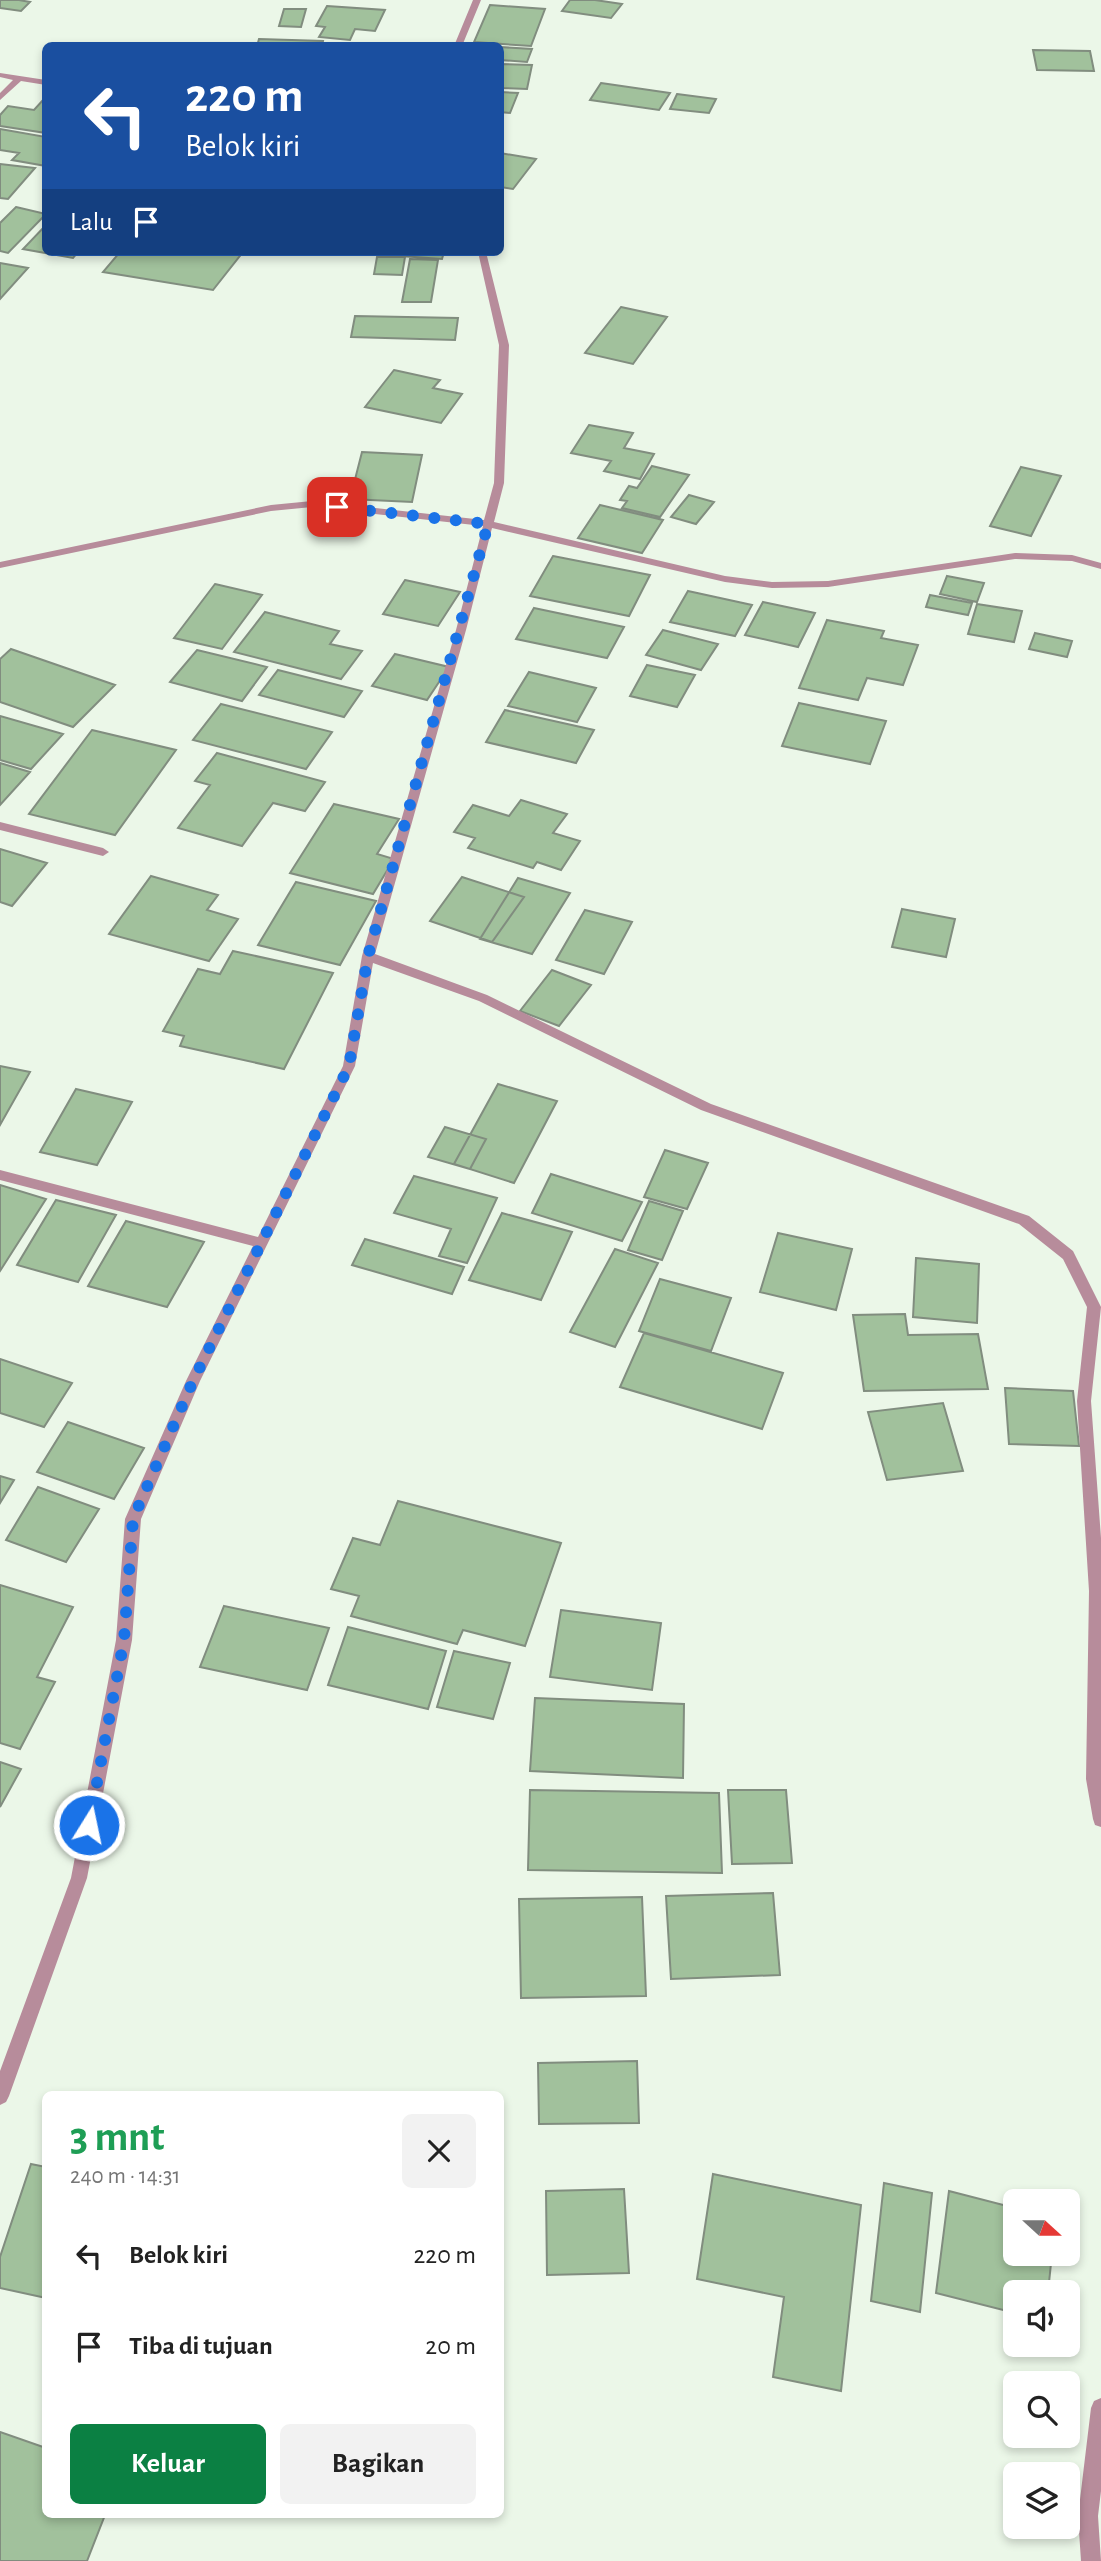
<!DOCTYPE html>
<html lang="id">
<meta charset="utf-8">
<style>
:root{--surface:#fff;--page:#f2f2f2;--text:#222;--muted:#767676;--accent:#0b8043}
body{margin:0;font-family:"Alegreya Sans",sans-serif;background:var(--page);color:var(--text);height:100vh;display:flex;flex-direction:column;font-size:26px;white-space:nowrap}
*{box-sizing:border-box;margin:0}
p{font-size:23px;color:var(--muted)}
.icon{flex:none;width:38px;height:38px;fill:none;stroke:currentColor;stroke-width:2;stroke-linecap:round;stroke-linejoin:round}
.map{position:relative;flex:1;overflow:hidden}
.side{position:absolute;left:42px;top:2091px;width:462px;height:427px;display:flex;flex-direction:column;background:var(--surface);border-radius:10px;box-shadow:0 4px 10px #0003}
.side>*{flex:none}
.top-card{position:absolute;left:42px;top:42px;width:462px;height:214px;border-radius:10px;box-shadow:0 4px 10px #0003;background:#1a4fa0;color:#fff;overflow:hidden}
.needle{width:46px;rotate:111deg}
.fabs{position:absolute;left:1003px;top:2189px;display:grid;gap:14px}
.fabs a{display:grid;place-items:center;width:77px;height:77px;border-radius:10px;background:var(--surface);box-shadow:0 4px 10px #0003;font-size:35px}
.pin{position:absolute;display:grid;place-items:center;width:60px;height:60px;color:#fff;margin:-30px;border-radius:14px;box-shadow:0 4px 10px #0006}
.me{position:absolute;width:77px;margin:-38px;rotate:10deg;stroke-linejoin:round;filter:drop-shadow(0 0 5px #0008)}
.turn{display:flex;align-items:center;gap:24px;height:147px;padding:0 28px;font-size:32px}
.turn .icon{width:91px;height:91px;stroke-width:2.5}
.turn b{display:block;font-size:49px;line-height:60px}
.then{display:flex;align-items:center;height:66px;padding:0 28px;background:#0003;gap:14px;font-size:26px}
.round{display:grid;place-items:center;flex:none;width:74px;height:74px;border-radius:10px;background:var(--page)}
.summary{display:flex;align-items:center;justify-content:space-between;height:119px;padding:0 28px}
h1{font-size:42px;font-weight:700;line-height:52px;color:#1e9e55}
.cta{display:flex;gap:14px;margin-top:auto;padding:14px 28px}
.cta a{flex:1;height:80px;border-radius:10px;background:var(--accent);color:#fff;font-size:28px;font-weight:700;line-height:80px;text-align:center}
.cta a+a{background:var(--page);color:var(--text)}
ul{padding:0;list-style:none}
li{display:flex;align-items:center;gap:21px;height:91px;padding:0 28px}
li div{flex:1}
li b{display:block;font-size:26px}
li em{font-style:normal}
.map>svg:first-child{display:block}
.building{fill:#a1c19c;stroke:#818d7f;stroke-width:2}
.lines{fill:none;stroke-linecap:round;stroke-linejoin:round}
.street{fill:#b78c9b;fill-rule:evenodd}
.route{stroke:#1a73e8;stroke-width:12;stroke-dasharray:0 21.6}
</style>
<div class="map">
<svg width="1101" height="2561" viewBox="0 0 1101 2561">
<rect width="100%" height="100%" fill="#ebf7e8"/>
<path class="building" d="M0 0H19L30 2 21 11 0 8Z
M570 0H595L622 4 611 18 562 11Z
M490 5 545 9 531 46 474 42Z
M327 6 385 10 375 31 355 29 350 40 319 37 325 27 316 26Z
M284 9H306L301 27 279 26Z
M259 39 323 41 322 46H257Z
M500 47 532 49 527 62 500 60Z
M1033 50 1090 51 1094 71 1037 70Z
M500 64 532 65 527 89 500 88Z
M601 83 670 93 659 110 590 100Z
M500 92 518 93 510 113 500 112Z
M677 94 716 99 709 113 670 109Z
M43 100H46V133L0 126V115L8 106 34 110Z
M0 129 46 137V166L12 160 19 153 0 150Z
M500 153 536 159 513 189 500 187Z
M0 164 35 168 8 199 0 198Z
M16 207 46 214 8 253 0 251V223Z
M46 225V252H78L73 258 23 249Z
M120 252H243L213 290 103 272Z
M402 252H444L442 259 401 256Z
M377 257H405L402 275 374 274Z
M410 259 438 260 431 302H402Z
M0 263 28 268 0 299Z
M621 307 667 317 633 364 585 353Z
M355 316 458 318 455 340 351 337Z
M394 370 440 380 433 388 462 394 441 423 365 407Z
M589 425 633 433 624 448 654 454 640 479 604 471 611 461 571 453Z
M362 452 422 455 412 502 350 499Z
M652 466 689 475 660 517 622 508 627 501 620 500 629 486 637 488Z
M1021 467 1061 476 1031 536 990 526Z
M689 495 714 502 696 524 671 517Z
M600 505 663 520 642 553 578 538Z
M553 556 650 575 629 616 530 596Z
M947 576 984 583 977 602 940 594Z
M405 580 460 592 438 626 383 614Z
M215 584 262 595 222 649 174 638Z
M688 591 752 605 735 636 670 622Z
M930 595 972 603 968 615 926 607Z
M763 602 815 613 798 647 745 635Z
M977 604 1022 611 1014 642 968 634Z
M534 608 624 627 607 658 516 639Z
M265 612 339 631 330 644 362 651 341 679 234 652Z
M827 620 884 631 881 638 918 645 903 685 867 678 858 700 799 688Z
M663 630 718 644 701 670 646 655Z
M1035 633 1072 641 1067 657 1029 649Z
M11 649 115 685 73 727 0 702V659Z
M197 650 267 667 242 701 170 682Z
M395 654 449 667 427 700 372 686Z
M647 665 695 675 677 707 630 696Z
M278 670 362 691 344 717 259 695Z
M529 672 596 688 577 722 508 706Z
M799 703 886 721 870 764 782 746Z
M221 704 332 732 306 769 193 740Z
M505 710 594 730 576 763 486 742Z
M0 716 63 734 31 769 0 760Z
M92 730 176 750 115 835 29 814Z
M217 753 325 782 305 811 273 803 242 846 178 828 210 785 195 781Z
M0 763 30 772 0 805Z
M521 800 567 814 553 833 580 841 561 870 537 862 533 868 468 848 475 838 454 832 473 805 509 816Z
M334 804 399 819 377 854 394 859 373 894 290 873Z
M0 849 47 863 12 906 0 902Z
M151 876 218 895 207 910 238 919 209 961 109 934Z
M462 877 524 897 492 942 430 921Z
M518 878 570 893 532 954 480 939Z
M296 882 376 901 340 965 258 945Z
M902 909 955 919 946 957 892 947Z
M585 910 632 922 604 974 556 960Z
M233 951 333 973 284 1069 180 1046 184 1036 163 1031 198 969 220 974Z
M552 970 591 985 559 1026 520 1011Z
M0 1066 30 1072 0 1125Z
M498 1084 557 1101 514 1183 454 1164Z
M76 1089 132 1102 97 1165 40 1152Z
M445 1127 486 1139 470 1169 428 1157Z
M665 1150 708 1163 687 1209 644 1197Z
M551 1174 642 1202 622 1241 532 1213Z
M414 1176 497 1198 467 1263 439 1256 451 1229 394 1213Z
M0 1185 46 1199 0 1271Z
M56 1200 116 1215 78 1282 17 1265Z
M649 1201 683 1211 662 1260 628 1250Z
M502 1213 572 1232 541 1300 469 1280Z
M126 1221 204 1242 167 1307 88 1286Z
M778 1233 852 1249 836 1310 760 1292Z
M365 1239 464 1267 452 1294 352 1265Z
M615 1249 658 1263 615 1347 570 1332Z
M916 1258 979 1264 977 1323 913 1317Z
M660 1279 731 1298 711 1351 639 1331Z
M905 1314 908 1335 978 1334 988 1389 864 1391 853 1315Z
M644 1333 783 1373 762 1429 620 1387Z
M0 1359 72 1383 44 1427 0 1413Z
M1005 1388 1073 1391 1079 1446 1009 1444Z
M943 1403 963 1471 887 1480 868 1412Z
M68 1422 144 1448 114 1499 37 1472Z
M0 1476 14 1480 0 1503Z
M38 1487 99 1509 66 1562 6 1540Z
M398 1501 561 1543 525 1646 463 1630 457 1644 351 1616 359 1596 331 1589 353 1538 380 1545Z
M0 1585 73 1607 37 1677 55 1682 20 1749 0 1743Z
M224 1606 329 1628 307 1690 200 1667Z
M561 1610 661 1623 652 1690 550 1677Z
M348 1627 446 1651 428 1709 328 1685Z
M454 1651 510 1663 493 1719 437 1707Z
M535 1698 684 1704 683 1778 530 1771Z
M0 1762 21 1769 0 1807Z
M530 1790 719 1793 722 1873 528 1870Z
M728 1790H786L792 1863 732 1864Z
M773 1893 780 1975 671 1979 666 1896Z
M642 1897 646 1996 521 1998 519 1899Z
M637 2061 639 2123 539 2124 538 2063Z
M31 2164 46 2167V2298L0 2288V2257Z
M713 2174 861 2205 841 2391 773 2377 784 2297 697 2279Z
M884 2183 932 2193 920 2312 871 2301Z
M624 2189 629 2273 547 2275 546 2191Z
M949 2191 1015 2208V2254H1052L1048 2292H1015V2313L936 2293Z
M0 2432 46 2448V2515H105L87 2561H0Z"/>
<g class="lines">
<path class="street" d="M473 0H481L462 46H454Z
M0 73 46 80V85L21 81 0 100V93L13 80 0 77Z
M478 252H486L509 345 504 483 494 522 725 576 772 582 828 581 1015 553 1072 555 1101 563V569L1072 561 1015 559 828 587 772 588 725 582 492 528 466 630 375 954 487 995 711 1104 1029 1216 1073 1251 1101 1307 1091 1401 1101 1538V1827L1095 1825 1093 1819 1086 1779 1089 1591 1077 1401 1087 1307 1063 1259 1019 1224 701 1110 479 1001 373 963 355 1066 200 1381 141 1519 132 1640 87 1878 9 2096 6 2102 0 2105V2071L71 1878 116 1640 125 1519 186 1381 253 1246 0 1180V1170L258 1237 343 1066 362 956 456 630 483 526 312 507 271 511 0 568V562L271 505 312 501 484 520 494 483 499 345Z
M0 822 103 848 109 852 103 856 0 830Z
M1101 2398V2491L1098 2516 1101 2561H1081L1078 2516 1091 2408 1094 2401Z"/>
</g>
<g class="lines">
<path class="route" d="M89 1825 124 1640 133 1519 193 1381 349 1066 368 956 488 524 337 507"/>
</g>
</svg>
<div class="fabs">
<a><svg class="needle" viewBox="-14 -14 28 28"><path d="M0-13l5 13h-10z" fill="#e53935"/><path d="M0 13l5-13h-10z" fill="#767676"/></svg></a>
<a><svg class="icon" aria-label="sound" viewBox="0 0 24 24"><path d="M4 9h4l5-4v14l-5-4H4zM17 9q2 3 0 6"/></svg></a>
<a><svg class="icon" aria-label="search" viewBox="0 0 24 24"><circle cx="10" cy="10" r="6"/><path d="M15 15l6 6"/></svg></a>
<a><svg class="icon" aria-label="layers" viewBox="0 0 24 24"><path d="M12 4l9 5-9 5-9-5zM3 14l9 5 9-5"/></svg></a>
</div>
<div class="pin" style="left:337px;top:507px;background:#d93025"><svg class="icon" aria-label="arrive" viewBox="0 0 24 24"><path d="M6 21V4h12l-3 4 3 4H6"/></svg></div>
<svg class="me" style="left:89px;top:1825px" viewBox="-20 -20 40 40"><circle r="17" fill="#1a73e8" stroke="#fff" stroke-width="3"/><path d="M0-11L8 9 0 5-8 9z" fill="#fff"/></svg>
<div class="top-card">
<div class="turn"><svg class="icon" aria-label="left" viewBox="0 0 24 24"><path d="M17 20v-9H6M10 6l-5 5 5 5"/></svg><div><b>220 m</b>Belok kiri</div></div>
<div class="then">Lalu<svg class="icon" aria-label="arrive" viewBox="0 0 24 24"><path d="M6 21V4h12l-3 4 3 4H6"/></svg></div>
</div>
<section class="side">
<div class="summary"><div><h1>3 mnt</h1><p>240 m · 14:31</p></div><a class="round"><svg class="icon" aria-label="close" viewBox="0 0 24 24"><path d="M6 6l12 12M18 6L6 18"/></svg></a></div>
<ul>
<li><svg class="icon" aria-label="left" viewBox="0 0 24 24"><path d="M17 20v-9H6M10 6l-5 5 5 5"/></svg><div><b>Belok kiri</b></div><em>220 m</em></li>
<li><svg class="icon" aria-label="arrive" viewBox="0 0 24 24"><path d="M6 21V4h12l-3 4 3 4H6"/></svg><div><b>Tiba di tujuan</b></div><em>20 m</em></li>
</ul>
<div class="cta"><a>Keluar</a><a>Bagikan</a></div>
</section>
</div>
